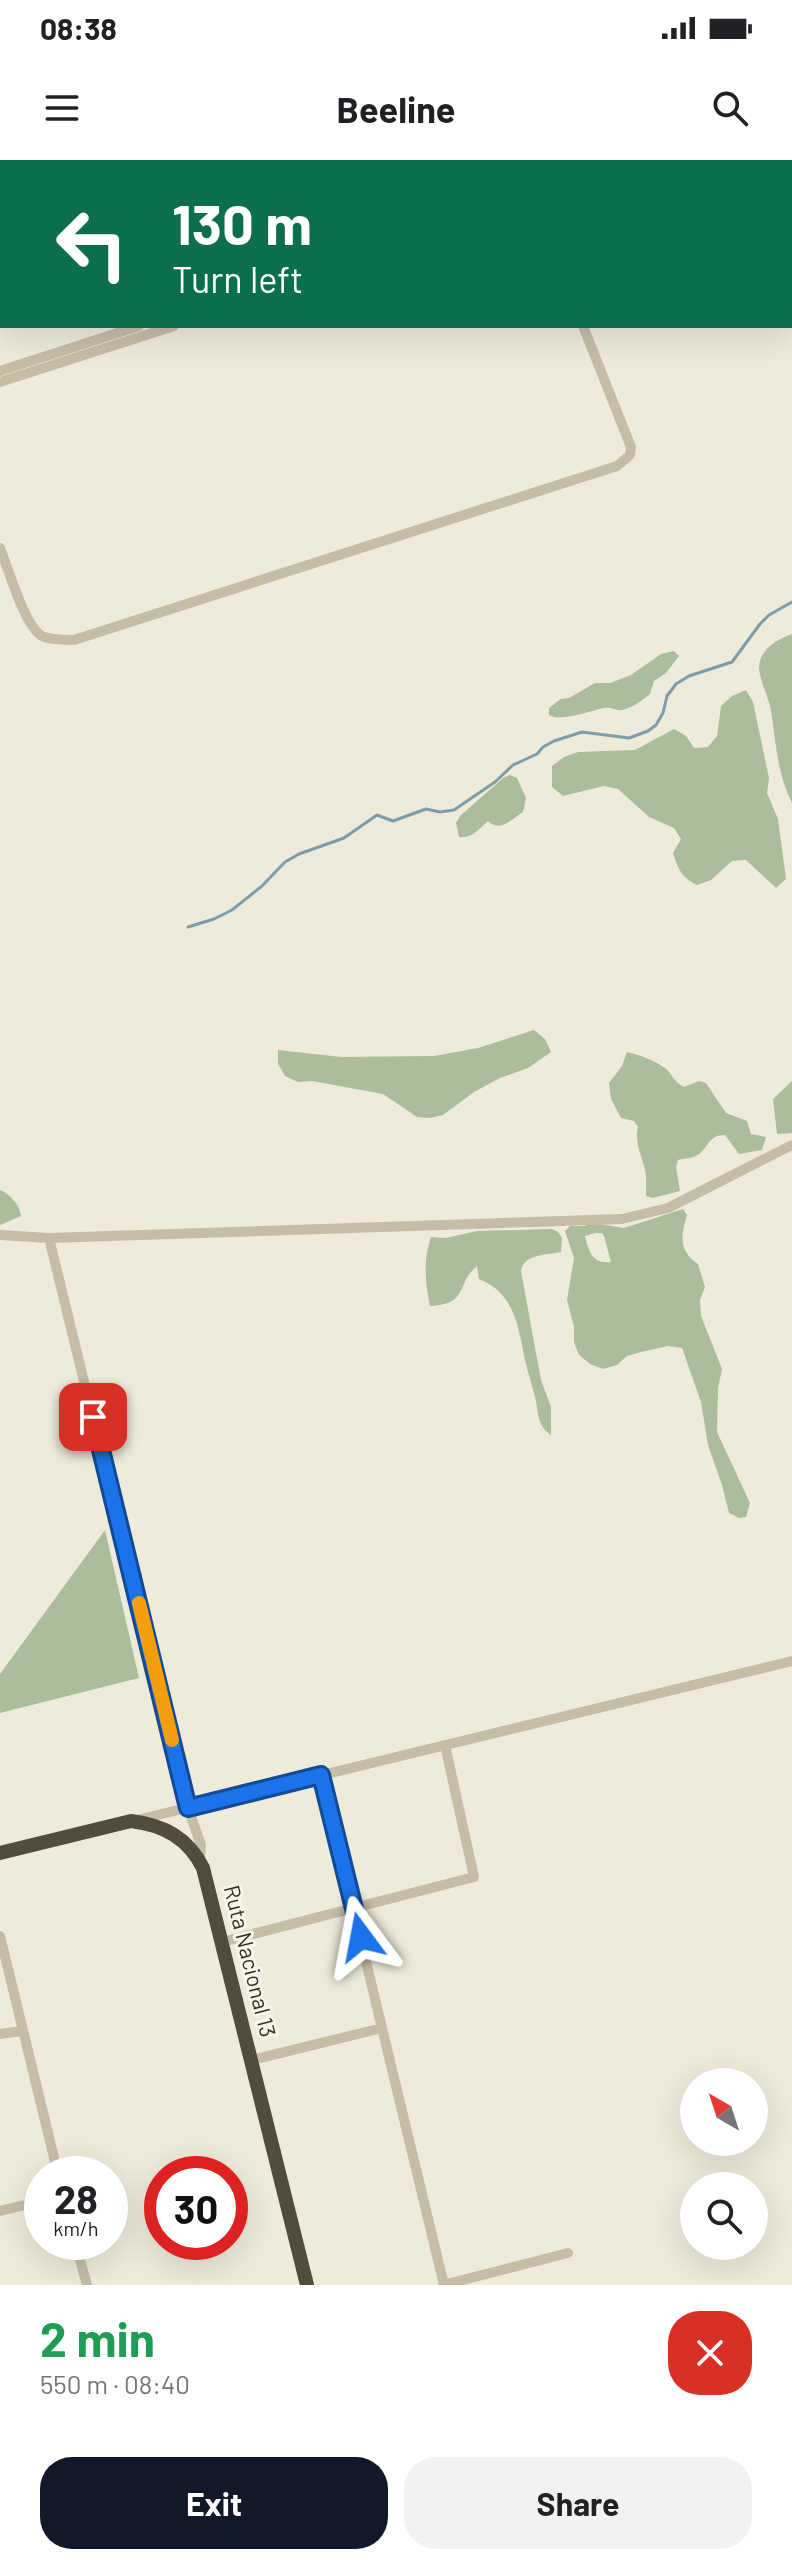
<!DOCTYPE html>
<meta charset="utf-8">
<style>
:root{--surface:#fff;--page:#f2f2f2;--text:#202124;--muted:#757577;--accent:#111827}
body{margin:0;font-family:Barlow,sans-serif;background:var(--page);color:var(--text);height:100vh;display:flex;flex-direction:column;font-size:30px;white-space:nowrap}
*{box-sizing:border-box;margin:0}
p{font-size:26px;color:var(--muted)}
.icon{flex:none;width:44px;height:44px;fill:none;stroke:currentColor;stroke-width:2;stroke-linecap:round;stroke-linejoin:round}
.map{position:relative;height:2125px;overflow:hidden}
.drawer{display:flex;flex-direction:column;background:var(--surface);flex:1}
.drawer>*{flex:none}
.banner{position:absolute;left:0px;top:0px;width:792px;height:168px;box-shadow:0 8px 32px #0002;background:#0b6e4f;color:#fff;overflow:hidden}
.needle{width:52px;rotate:321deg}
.buttons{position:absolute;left:680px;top:1908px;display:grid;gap:16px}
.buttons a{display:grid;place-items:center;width:88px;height:88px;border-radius:50%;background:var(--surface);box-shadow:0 8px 32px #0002;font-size:40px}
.speed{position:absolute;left:24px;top:1996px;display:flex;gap:16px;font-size:40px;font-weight:700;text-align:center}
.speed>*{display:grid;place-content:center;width:104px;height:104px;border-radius:50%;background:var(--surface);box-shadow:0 8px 32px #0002;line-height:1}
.speed small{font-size:20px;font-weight:400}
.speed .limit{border:12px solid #d22;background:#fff;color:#111}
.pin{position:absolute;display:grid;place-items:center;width:68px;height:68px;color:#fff;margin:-34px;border-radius:16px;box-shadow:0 4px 12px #0006}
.me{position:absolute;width:88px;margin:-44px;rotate:347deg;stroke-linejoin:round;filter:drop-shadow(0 0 6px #0008)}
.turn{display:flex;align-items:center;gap:28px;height:168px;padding:0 40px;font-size:36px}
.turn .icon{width:104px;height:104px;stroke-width:2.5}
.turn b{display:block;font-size:56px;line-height:68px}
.round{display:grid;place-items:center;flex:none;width:84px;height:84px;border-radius:32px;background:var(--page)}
.overview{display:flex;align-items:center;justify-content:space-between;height:136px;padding:0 40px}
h1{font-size:48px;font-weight:700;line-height:60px;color:#1e9e55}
.primary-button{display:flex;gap:16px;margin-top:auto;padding:16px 40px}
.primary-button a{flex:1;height:92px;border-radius:32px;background:var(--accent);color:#fff;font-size:32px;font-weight:700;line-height:92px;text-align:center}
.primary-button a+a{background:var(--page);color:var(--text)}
.status{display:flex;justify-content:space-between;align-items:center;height:56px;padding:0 40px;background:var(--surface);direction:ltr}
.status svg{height:22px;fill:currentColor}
header{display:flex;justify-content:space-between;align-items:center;height:104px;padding:0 40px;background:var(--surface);font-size:36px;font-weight:700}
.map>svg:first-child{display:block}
.green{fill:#abbd9c;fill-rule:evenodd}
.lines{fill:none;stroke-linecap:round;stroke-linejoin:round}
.stream{stroke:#7c9eaa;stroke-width:3}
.minor{stroke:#c6bda8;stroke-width:10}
.highway{stroke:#544b3f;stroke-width:14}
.route-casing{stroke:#114b97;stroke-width:20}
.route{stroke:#1a73e8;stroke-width:14}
.slow{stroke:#f59e0b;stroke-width:14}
.labels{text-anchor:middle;stroke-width:6;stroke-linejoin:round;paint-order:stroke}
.street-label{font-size:22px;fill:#342e28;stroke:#f8f4e7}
</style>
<div class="status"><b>08:38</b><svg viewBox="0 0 49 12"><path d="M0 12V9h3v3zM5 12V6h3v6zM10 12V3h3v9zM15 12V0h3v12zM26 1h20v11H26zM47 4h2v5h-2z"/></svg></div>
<header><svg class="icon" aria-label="menu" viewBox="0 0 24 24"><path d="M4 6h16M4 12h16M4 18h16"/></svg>Beeline<svg class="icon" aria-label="search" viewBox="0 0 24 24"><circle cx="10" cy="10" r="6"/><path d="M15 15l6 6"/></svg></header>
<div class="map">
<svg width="792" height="2125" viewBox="0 0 792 2125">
<rect width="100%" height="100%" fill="#efebdb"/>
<path class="green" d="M792 474V643C777 613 776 583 771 551 769 537 760 522 759 508 759 490 777 479 792 474Z
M674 491 679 496 666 513 654 521 650 534C643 540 632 548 622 550 616 551 612 547 604 548 590 551 560 562 549 555V548L561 539 569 538 595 523H610L631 515 661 494Z
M746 530 753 542 769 618 767 633 778 659 786 719 776 728 746 700 732 701 711 720 697 725C682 718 678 709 673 693L681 679 674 668 649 657 618 629 604 626 563 636 552 627V606L564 597 578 592 635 590 674 569 686 576 694 588 708 587 717 576 721 546 732 536Z
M510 615 517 618 526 638 523 652C512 659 500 673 488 661 479 669 472 679 459 677L456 663 460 656 503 618Z
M534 870 545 879 551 892 528 908 500 918 474 932 443 955 430 958 417 957 383 934 312 921 298 922 285 916 278 904V890L341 897 434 896 478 888Z
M627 892C640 895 654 900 665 908 672 914 674 922 684 927L699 921 706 923 726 953 747 961 751 974 766 977 762 990 739 994 725 975C709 975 709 986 699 994 692 999 686 998 678 1000L676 1007 680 1031 653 1038 646 1036C646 1028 647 1018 645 1010 642 997 634 981 638 967L634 961 621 958 611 939 609 923 622 906Z
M792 921V973L777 974 773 939Z
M0 1030C10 1034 20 1045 21 1056L0 1065Z
M683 1049 687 1055C681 1075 678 1091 698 1104L705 1127 700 1140 701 1156 722 1209 718 1228 717 1272 750 1343 746 1357 739 1358 729 1353 722 1325 708 1285 701 1242 682 1188 668 1186 641 1192 627 1196 617 1205 603 1209 590 1204 579 1195 574 1182V1167L567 1140 574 1098 565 1071 570 1066H585L592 1063 624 1068ZM595 1073H602L604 1076 611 1102C592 1104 589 1092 585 1076Z
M552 1069 558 1072 562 1078 561 1092C547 1095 523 1094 521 1111L541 1220 551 1247V1275C536 1265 539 1252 535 1237 532 1224 528 1213 525 1200 518 1167 515 1133 479 1119L477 1106C455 1124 470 1144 430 1146 425 1122 423 1100 431 1077L446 1078 477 1071Z
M105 1370 139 1518 0 1553V1514Z"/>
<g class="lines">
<path class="stream" d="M188 767 214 759 232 750 262 726 285 702 299 694 344 678 377 655 393 661 426 649 440 652 454 650 495 622 513 605 537 594 543 587 554 581 582 572 629 578 648 571 656 565 663 553 667 536 676 524 689 516 732 502 760 464 769 455 792 442"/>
<path class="minor" d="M516 0 517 2
M647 2 653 0
M686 2 693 0
M0 211 139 166
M0 222 174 166
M0 388C8 408 25 467 42 476 52 481 64 479 74 480L617 306 630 295 631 287 583 166
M0 1075 49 1078 622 1059 668 1048 792 985
M49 1078 188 1648 201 1685 200 1700
M321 1615 444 2125
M137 1660 792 1501
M0 1776 58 2014
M222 1782 474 1717 445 1585
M0 1874 22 1871
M252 1900 382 1868
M0 2051 42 2041
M75 2082 87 2125
M443 2125 568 2093"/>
<path class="highway" d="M0 1693 131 1661C164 1665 188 1678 203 1708L307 2125"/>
</g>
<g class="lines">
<defs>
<path id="route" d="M93 1257 188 1648 321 1615 361 1777"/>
</defs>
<use href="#route" class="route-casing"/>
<use href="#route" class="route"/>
<path class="slow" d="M139 1443 172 1580"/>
</g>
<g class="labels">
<g class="street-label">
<text transform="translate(250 1801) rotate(76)" y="8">Ruta Nacional 13</text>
</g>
</g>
</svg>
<div class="buttons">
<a><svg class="needle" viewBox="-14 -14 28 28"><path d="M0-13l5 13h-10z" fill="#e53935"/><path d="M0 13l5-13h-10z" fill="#757577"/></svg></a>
<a><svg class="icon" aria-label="search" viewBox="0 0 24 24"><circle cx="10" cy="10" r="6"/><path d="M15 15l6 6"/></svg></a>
</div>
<div class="speed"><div>28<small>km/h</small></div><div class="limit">30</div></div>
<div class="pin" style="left:93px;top:1257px;background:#d93025"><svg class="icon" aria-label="arrive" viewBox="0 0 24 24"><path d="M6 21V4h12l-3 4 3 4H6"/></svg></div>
<svg class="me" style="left:361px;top:1777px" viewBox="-20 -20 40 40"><path d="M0-17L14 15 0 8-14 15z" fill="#1a73e8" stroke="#fff" stroke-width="4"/></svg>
<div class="banner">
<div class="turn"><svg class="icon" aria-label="left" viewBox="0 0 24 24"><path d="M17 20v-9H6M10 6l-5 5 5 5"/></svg><div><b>130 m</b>Turn left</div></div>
</div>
</div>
<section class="drawer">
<div class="overview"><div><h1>2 min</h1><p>550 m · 08:40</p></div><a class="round" style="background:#d93025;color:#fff"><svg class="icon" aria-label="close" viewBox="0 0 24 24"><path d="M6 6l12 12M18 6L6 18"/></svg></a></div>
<div class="primary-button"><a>Exit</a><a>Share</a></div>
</section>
